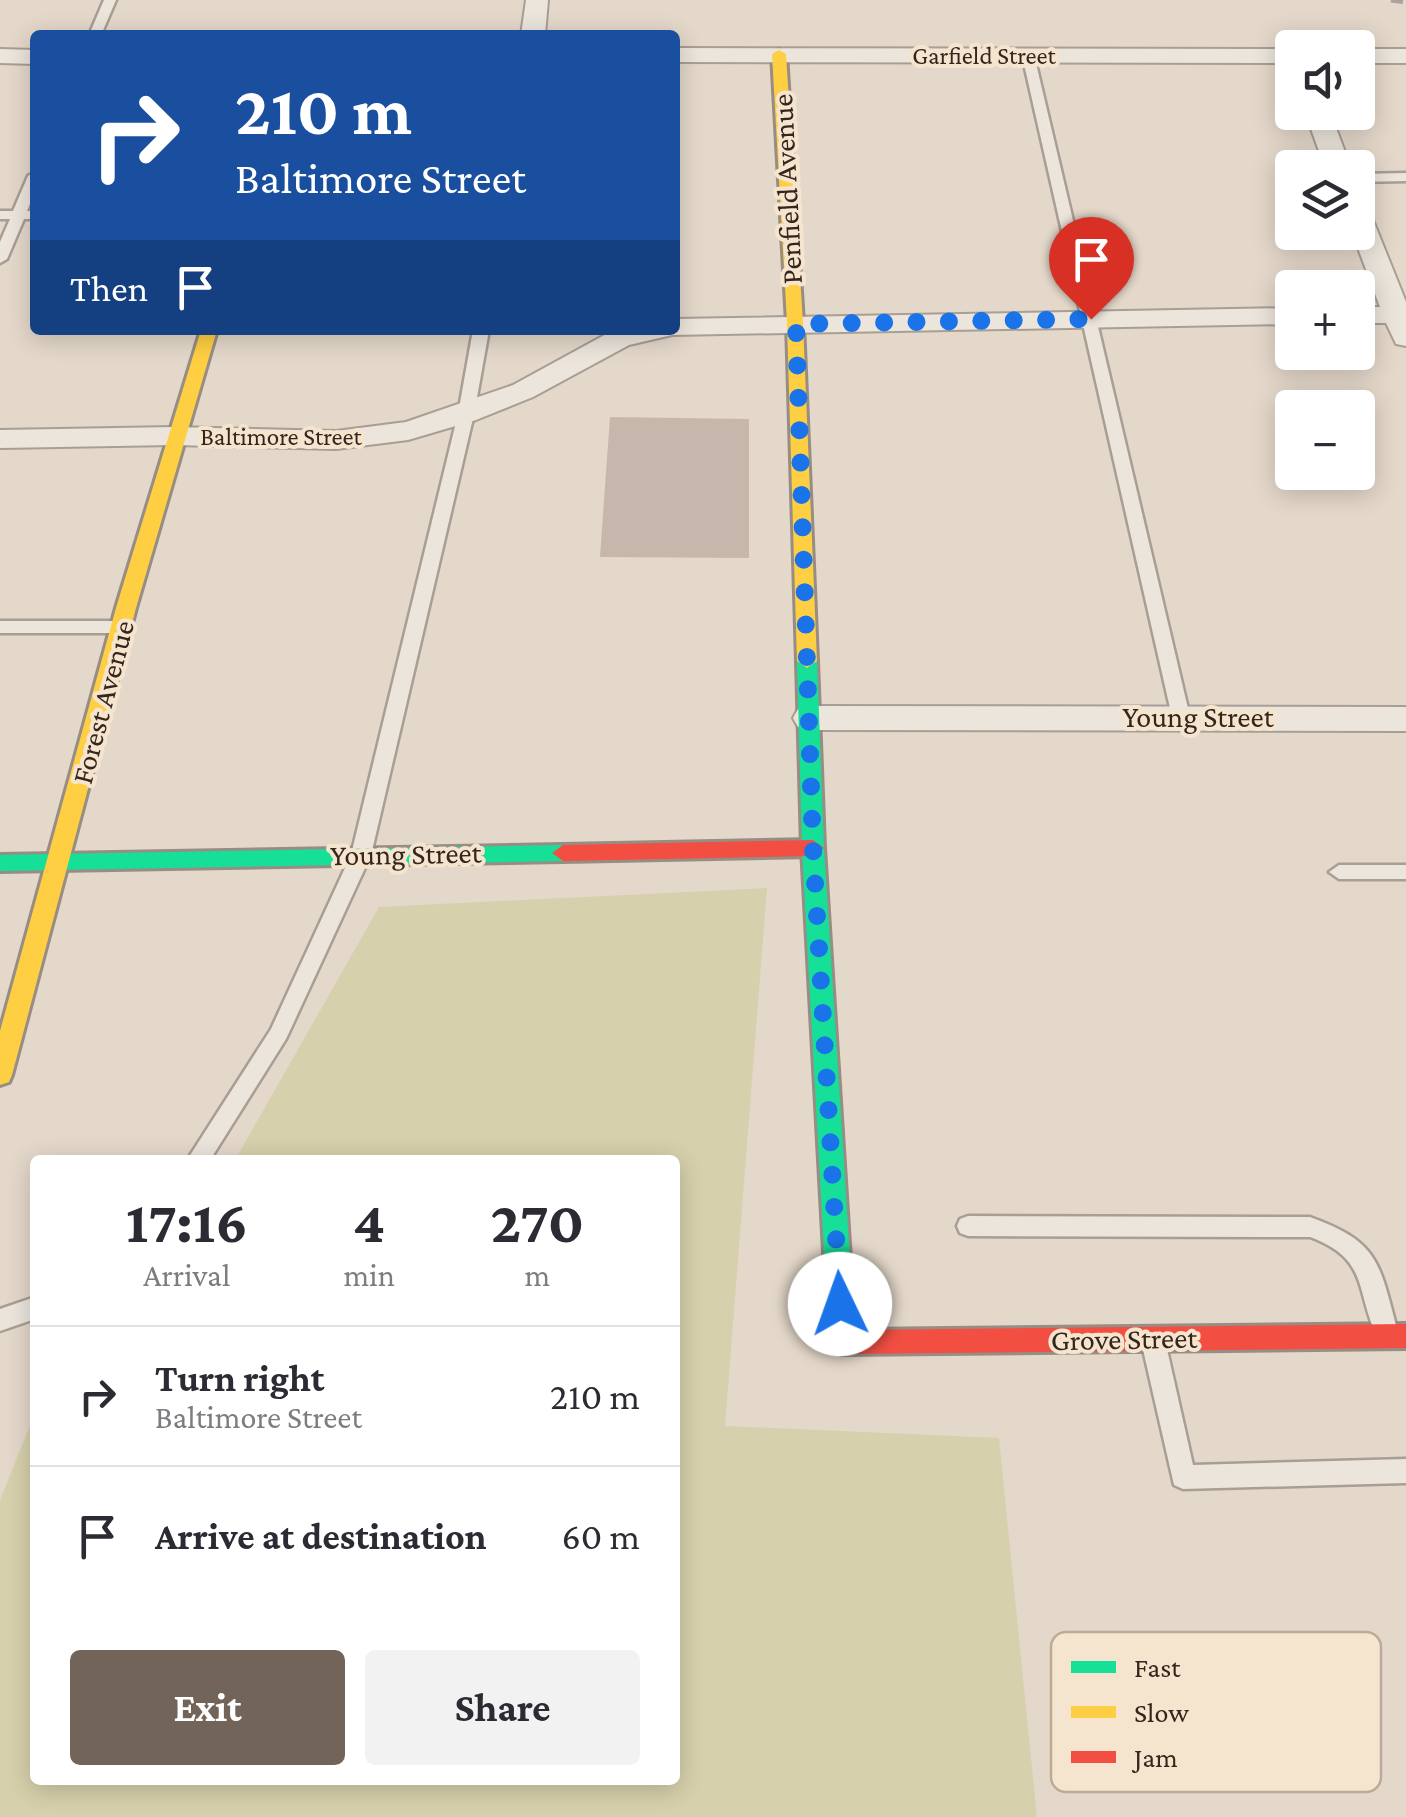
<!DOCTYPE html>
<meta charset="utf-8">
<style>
:root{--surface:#fff;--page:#f2f2f3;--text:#2b2b33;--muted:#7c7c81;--line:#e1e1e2;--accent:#736459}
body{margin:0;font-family:"Crimson Pro",serif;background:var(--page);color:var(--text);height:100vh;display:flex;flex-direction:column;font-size:38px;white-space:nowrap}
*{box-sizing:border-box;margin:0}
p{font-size:32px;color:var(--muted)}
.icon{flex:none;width:55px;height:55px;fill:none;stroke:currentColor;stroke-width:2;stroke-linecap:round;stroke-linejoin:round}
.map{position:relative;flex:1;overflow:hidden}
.panel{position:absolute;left:30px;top:1155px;width:650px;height:630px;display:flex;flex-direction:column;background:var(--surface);border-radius:10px;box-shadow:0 5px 25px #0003}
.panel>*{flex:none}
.top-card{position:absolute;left:30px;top:30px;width:650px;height:305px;border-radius:10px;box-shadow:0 5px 25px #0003;background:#1a4fa0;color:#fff;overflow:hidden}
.tools{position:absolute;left:1275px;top:30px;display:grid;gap:20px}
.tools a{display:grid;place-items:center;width:100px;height:100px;border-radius:10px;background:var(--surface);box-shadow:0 5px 25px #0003;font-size:50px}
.pin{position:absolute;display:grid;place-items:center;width:85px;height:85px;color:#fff;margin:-102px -42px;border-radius:50% 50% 50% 0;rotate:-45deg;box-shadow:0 0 10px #0007}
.pin .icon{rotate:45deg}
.me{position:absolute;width:110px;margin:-55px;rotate:357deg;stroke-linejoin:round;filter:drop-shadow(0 0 8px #0008)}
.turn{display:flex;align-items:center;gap:35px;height:210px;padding:0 40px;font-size:45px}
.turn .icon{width:130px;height:130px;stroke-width:2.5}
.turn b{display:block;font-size:70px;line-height:85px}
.then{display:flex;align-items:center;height:95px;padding:0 40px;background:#0003;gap:20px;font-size:38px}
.eta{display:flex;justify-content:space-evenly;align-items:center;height:170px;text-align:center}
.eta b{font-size:60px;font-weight:700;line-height:70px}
.primary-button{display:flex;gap:20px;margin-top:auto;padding:20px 40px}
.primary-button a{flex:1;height:115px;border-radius:10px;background:var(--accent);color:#fff;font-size:40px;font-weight:700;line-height:115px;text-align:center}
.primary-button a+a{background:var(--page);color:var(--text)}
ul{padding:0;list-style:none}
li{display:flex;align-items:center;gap:30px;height:140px;padding:0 40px;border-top:2px solid var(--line)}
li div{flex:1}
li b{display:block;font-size:38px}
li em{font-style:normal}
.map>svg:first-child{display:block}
.green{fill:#d7d0ac}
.building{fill:#c7b6ab}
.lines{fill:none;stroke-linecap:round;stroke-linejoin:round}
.lane-casing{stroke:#a99e94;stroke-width:5}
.street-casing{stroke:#a99e94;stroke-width:4}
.fast-casing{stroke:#988d84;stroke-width:6}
.slow-casing{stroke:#988d84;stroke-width:6}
.jam-casing{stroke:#988d84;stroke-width:6}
.lane{fill:#ece5dc;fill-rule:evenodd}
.street{fill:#ece5dc;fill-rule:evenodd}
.fast{fill:#16e098;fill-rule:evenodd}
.slow{fill:#ffcf43;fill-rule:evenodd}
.jam{fill:#f24e42;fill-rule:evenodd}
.rail{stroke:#aaa39d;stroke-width:5;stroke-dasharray:12 12;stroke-linecap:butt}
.route{stroke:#1a73e8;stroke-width:18;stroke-dasharray:0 32.4}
.labels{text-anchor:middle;stroke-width:8;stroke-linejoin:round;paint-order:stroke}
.far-street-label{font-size:25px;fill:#36251c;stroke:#f5e5cf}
.street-label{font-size:30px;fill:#36251c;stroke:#f5e5cf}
.key{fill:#f5e5cf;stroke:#bcab99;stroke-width:2.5}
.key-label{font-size:28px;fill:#36251c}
</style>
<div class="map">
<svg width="1406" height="1817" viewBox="0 0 1406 1817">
<rect width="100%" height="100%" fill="#e4d8ca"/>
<path class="green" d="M767 888 725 1426 999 1438 1037 1817H0V1500L35 1413V1780H675V1160H235L379 907Z"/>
<path class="building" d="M610 417 749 419V558L600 557Z"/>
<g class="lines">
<defs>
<path id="lane" d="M104 0H116L101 35H89Z
M1028 51 1034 55 1190 717 1181 723 1172 717 1022 55Z
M35 172V192L27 211H35V219H24L7 259 0 263V242L10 219H0V211H13L28 176Z
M1406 173V181L1358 182V174Z
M473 330H489L474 414 371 855 286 1039 210 1160H187L271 1029 351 855 458 414Z
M0 621H123L132 627 123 633H0Z
M1339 865H1406V879H1339L1329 872Z
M968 1216 1310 1217C1379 1242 1379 1262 1397 1329L1393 1337 1385 1340 1377 1337C1355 1289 1369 1259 1310 1237L968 1236 960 1233 957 1226 960 1219Z
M35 1297V1319L0 1331V1309Z
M1154 1334 1162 1337 1166 1345 1193 1465 1406 1459V1483L1183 1489 1174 1485 1142 1345 1146 1337Z"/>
<path id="street" d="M526 0H548L545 35H521Z
M675 48 1292 49V63L675 62Z
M0 49 35 50V64L0 63Z
M1358 49H1406V63H1358Z
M1305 112H1330L1351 168H1325Z
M1358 207 1371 215 1406 302V346L1396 344 1386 323H1358V307H1380L1352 232H1358Z
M1292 308V324L672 335 629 345 533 397 476 420 408 440 336 449 174 445 0 448V430L174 427 336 431 406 422 513 385 610 332 675 330V319Z
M810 706 1406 707V731L810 730 798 727 793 718 798 709Z"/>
<path id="fast" d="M807 654 817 661 824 848 853 1307 849 1315 840 1319 831 1315 827 1307 802 848 797 661Z
M563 845 574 853 563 861 0 871V855Z"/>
<path id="slow" d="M779 50 786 54 803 323 817 661 807 668 797 661 787 323 772 54Z
M201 330H217L136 608 12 1075 9 1082 0 1085V1031L116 608Z"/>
<path id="jam" d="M813 840 824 848 813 856 563 861 552 853 563 845Z
M840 1295 849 1299 855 1330 1406 1324V1348L842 1354 833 1351C826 1336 824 1313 831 1299Z"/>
</defs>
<use href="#lane" class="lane-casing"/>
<use href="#street" class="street-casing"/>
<use href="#fast" class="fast-casing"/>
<use href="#slow" class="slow-casing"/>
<use href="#jam" class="jam-casing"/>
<use href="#lane" class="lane"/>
<use href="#street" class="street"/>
<use href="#fast" class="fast"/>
<use href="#slow" class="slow"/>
<use href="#jam" class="jam"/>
<path class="rail" d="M1391 0 1406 2"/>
</g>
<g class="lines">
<path class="route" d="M840 1304 813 848 796 324 1091 319"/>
</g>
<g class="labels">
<g class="far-street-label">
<text x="984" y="64">Garfield Street</text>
<text x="281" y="445">Baltimore Street</text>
</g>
<g class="street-label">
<text transform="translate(787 189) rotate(-93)" y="10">Penfield Avenue</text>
<text transform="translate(103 702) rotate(-75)" y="10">Forest Avenue</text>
<text x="1198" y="727">Young Street</text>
<text transform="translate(406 854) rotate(-1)" y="10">Young Street</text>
<text transform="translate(1124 1339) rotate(-1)" y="10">Grove Street</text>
</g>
</g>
<rect x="1051" y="1632" width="330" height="160" rx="15" class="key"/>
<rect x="1071" y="1661" width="45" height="12" fill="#16e098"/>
<rect x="1071" y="1706" width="45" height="12" fill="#ffcf43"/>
<rect x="1071" y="1751" width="45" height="12" fill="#f24e42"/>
<g class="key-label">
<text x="1134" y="1677">Fast</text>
<text x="1134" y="1722">Slow</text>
<text x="1134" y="1767">Jam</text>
</g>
</svg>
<div class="tools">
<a><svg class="icon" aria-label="sound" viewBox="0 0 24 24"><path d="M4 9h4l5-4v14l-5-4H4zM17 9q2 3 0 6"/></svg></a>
<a><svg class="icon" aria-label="layers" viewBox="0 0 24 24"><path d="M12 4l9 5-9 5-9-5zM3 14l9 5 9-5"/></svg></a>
<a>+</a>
<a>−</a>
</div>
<div class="pin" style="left:1091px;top:319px;background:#d93025"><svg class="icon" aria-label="arrive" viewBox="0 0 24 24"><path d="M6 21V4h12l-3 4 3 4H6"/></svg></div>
<svg class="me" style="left:840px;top:1304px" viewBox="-20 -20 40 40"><circle r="19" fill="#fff"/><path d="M0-13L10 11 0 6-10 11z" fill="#1a73e8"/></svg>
<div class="top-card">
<div class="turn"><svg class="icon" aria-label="right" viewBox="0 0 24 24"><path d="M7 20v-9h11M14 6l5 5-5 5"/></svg><div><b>210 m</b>Baltimore Street</div></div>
<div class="then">Then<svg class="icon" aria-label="arrive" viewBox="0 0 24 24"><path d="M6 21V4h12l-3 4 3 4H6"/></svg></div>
</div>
<section class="panel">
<div class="eta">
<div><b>17:16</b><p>Arrival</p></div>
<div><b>4</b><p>min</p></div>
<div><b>270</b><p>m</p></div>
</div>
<ul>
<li><svg class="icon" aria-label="right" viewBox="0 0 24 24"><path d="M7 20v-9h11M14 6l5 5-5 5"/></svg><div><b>Turn right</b><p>Baltimore Street</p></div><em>210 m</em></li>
<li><svg class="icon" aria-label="arrive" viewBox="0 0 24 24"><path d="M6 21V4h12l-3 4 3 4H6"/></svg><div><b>Arrive at destination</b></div><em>60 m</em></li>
</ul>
<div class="primary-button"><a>Exit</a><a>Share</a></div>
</section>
</div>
